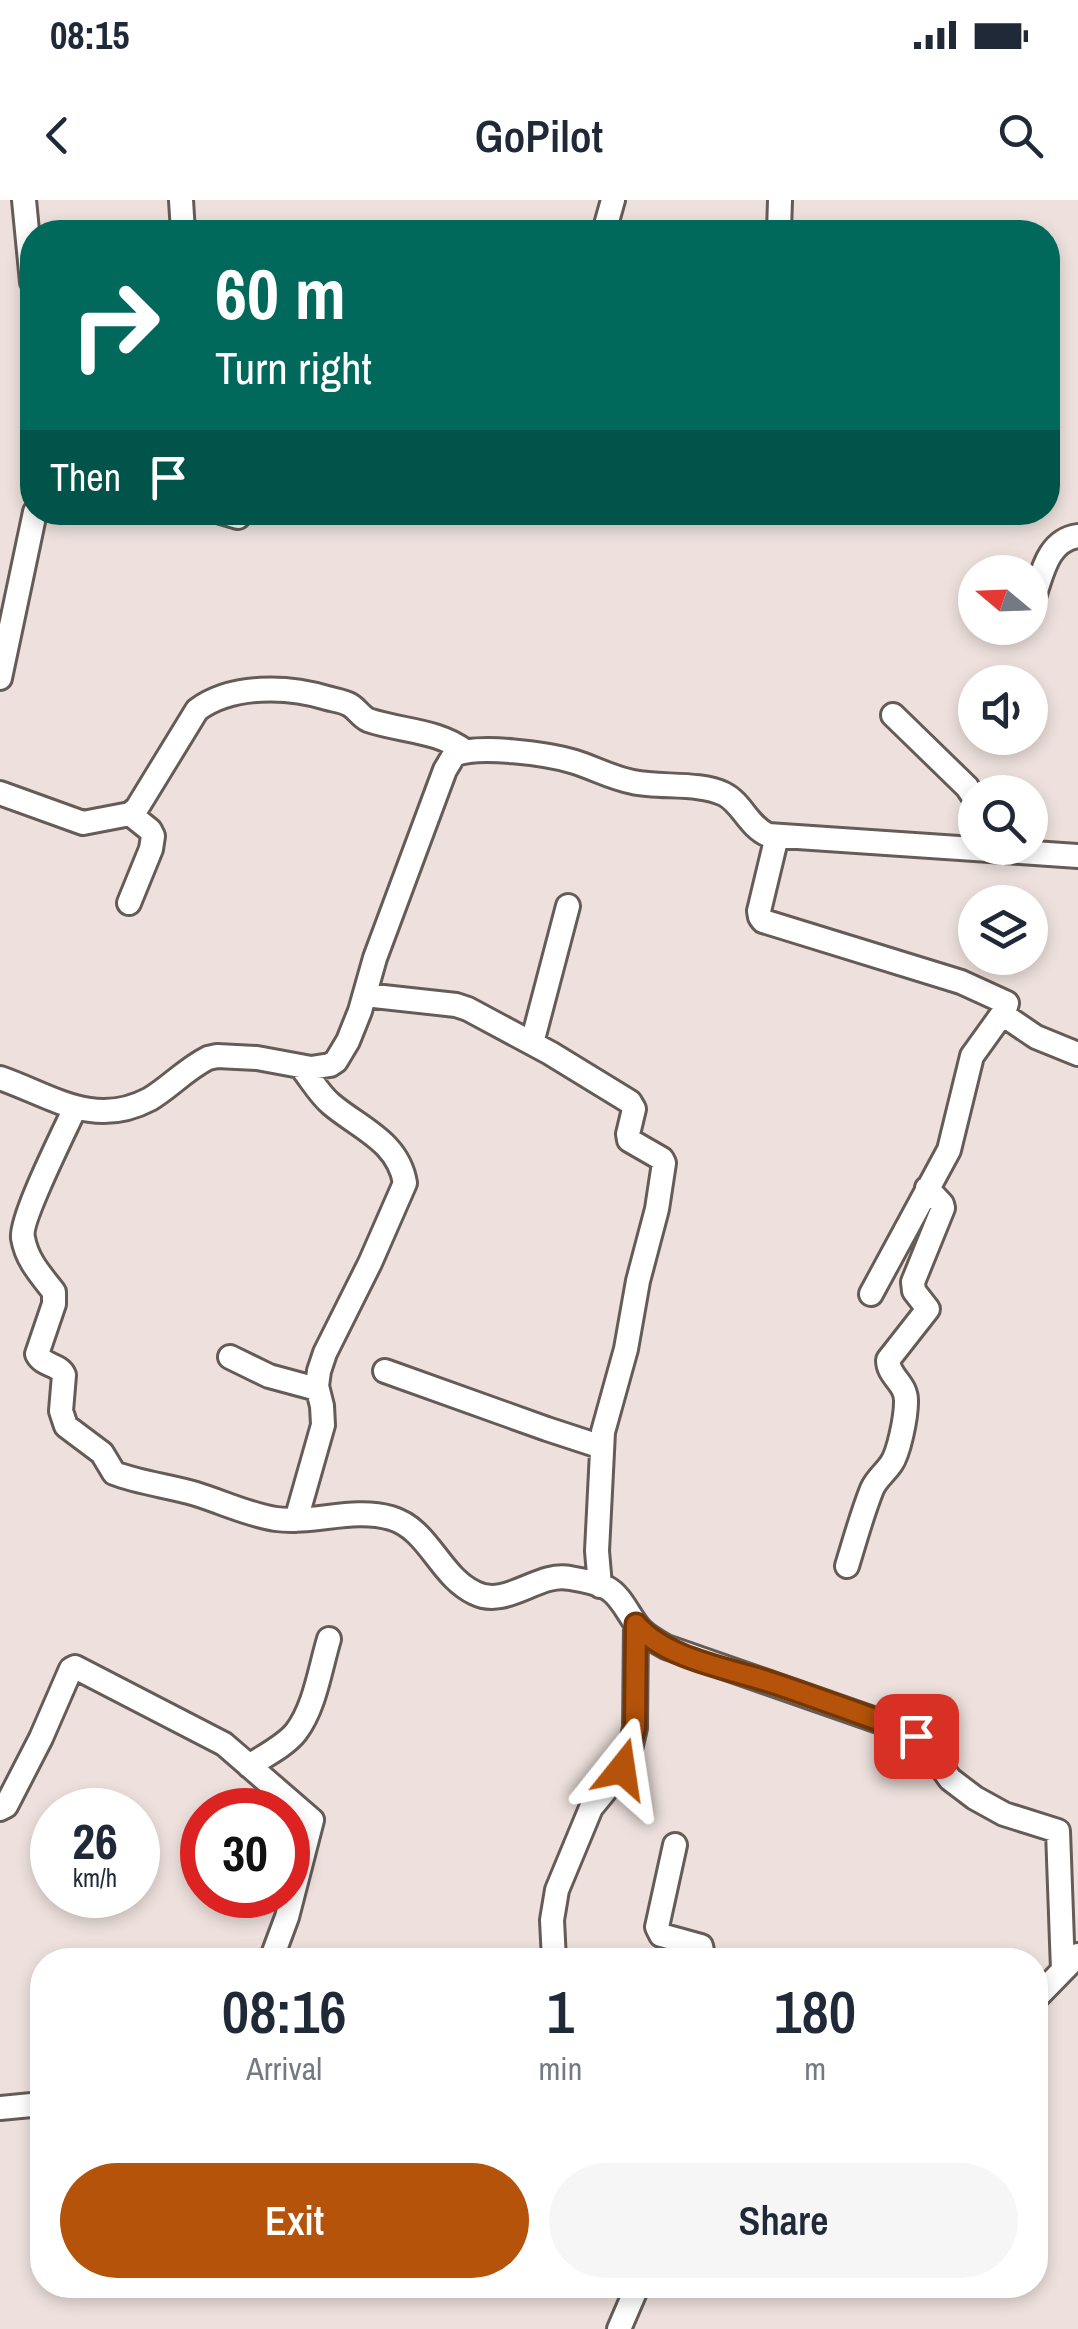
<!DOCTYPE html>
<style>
:root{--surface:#fff;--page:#f6f6f7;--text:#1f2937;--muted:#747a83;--accent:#b45309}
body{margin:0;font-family:"Archivo Narrow",sans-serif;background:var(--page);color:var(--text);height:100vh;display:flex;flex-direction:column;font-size:38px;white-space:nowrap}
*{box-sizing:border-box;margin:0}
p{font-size:32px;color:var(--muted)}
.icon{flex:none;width:55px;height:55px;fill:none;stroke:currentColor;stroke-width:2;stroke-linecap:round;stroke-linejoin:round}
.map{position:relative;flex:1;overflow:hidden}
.drawer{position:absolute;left:30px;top:1748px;width:1018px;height:350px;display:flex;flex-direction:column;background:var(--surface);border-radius:40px;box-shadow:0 5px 15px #0003}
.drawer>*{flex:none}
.hud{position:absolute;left:20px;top:20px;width:1040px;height:305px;border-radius:40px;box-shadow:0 5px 15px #0003;background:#00695c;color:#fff;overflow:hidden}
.needle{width:65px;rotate:289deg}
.fabs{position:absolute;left:958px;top:355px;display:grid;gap:20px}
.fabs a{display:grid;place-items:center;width:90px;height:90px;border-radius:50%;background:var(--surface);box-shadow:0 5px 15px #0003;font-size:50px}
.speed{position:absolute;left:30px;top:1588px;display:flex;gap:20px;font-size:50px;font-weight:700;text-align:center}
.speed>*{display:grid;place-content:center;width:130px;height:130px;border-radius:50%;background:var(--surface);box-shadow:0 5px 15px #0003;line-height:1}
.speed small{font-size:25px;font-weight:400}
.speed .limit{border:15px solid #d22;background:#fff;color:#111}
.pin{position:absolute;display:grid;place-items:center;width:85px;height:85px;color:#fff;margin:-42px;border-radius:20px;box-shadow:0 5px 15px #0006}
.me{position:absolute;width:110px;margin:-55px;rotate:15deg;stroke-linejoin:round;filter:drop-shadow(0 0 8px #0008)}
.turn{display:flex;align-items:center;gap:35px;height:210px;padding:0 30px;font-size:45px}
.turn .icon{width:130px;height:130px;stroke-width:2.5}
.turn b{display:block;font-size:70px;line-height:85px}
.then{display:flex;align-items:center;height:95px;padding:0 30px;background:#0003;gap:20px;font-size:38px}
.eta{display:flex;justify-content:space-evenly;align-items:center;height:170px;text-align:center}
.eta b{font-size:60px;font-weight:600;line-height:70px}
.action{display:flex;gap:20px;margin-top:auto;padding:20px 30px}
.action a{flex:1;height:115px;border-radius:60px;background:var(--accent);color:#fff;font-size:40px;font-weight:600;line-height:115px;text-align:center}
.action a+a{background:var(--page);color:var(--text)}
.status{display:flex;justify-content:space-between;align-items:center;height:70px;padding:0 50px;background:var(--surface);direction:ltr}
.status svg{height:28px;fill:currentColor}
header{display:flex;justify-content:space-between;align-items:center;height:130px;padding:0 30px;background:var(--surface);font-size:45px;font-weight:600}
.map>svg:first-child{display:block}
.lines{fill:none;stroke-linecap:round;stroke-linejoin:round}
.minor-casing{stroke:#655b57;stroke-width:28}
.minor{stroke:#fff;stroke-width:22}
.route-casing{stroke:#753606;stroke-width:25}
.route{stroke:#b45309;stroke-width:18}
</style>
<div class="status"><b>08:15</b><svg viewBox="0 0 49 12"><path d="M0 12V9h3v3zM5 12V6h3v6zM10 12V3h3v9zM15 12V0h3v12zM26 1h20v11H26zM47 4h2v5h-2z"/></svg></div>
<header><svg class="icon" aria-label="back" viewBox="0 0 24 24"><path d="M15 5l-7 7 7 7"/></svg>GoPilot<svg class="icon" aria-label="search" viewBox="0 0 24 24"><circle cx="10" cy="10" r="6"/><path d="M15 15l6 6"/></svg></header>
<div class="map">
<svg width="1078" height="2129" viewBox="0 0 1078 2129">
<rect width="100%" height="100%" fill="#eee1dd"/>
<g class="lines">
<defs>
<path id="minor" d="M24 0 32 82
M181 0 183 32
M604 32 613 0
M779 32 780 0
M221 312 238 317
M1035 394C1043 370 1049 340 1078 336
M0 478 35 312
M893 515 967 587 975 599
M0 593 83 623 130 614 137 608 197 510C232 484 288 486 327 498 334 500 344 501 350 505 357 509 360 516 368 520 400 531 438 530 465 551
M777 636 759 711 760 717 763 721 961 782 1007 803 1005 810 972 856 949 950 871 1094
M129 703 151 649 153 636 150 630 130 614
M365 795 456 805 468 809 550 853 630 902 634 909 628 934 629 940 662 959 664 963 657 1009 638 1081 626 1149 603 1232 597 1351 600 1386
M1002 814 1036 837 1078 854
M532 843 568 706
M0 878C52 896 94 929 150 899 170 887 186 869 208 858L217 856 257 858 311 868 330 865 336 861 348 841 360 811 375 758 445 570 454 555C478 544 549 554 575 562 594 568 612 578 633 582 660 588 699 582 724 594 742 603 748 626 768 635L1078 656
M75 908C65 930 19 1021 23 1038 27 1061 41 1075 54 1092V1104L37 1154C43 1166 59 1164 64 1175L61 1211 66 1226 102 1253 114 1273C140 1283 169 1286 196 1294 222 1302 249 1315 276 1319 314 1324 353 1307 391 1318 429 1329 439 1376 475 1393 506 1409 539 1371 570 1378 582 1380 597 1383 607 1388 622 1396 629 1417 641 1430 648 1437 657 1442 666 1447L910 1532 924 1543 950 1579 975 1598 1004 1614 1058 1631 1063 1770
M230 1157 269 1176 317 1189
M385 1171 547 1229 602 1247
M296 1320 323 1225 322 1206 317 1186 319 1171 325 1153 370 1063 405 983C398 941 359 928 331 904 319 894 311 879 301 867
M847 1366C855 1340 862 1314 872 1289 877 1278 884 1274 891 1264 899 1253 906 1217 906 1202 907 1183 888 1177 888 1160L928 1109 914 1091 913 1082 943 1008 942 1004 927 988
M249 1566C264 1556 285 1546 296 1532 315 1507 320 1469 329 1439
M0 1609 6 1606 41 1538 71 1469 75 1467 224 1544 312 1620 287 1717 271 1760
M675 1645 657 1727 661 1735 701 1746 704 1760
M554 1760 552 1720 557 1690 591 1608 618 1575 631 1545 635 1528 636 1424
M1035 1799 1078 1755
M0 1908 42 1904
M619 2129 638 2085"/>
</defs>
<use href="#minor" class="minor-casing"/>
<use href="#minor" class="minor"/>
</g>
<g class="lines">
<defs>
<path id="route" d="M622 1569 635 1528 636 1424C666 1460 733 1469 776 1484 817 1498 858 1513 900 1528L916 1536"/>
</defs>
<use href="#route" class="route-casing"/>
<use href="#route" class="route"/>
</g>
</svg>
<div class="fabs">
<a><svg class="needle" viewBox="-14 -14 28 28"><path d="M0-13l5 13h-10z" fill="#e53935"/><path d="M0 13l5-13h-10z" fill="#747a83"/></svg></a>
<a><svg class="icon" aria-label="sound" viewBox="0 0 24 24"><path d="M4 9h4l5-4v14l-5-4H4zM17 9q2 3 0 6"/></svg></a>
<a><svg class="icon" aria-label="search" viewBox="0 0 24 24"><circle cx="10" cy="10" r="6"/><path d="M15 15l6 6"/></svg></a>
<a><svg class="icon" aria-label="layers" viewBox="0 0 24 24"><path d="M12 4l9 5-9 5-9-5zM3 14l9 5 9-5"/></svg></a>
</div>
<div class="speed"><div>26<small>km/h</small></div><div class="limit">30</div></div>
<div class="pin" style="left:916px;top:1536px;background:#d93025"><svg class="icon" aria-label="arrive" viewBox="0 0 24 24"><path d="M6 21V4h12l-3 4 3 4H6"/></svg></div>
<svg class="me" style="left:622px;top:1569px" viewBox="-20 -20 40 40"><path d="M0-17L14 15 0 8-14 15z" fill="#b45309" stroke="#fff" stroke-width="4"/></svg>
<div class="hud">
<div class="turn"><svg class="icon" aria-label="right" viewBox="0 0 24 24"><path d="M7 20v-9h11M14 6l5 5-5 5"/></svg><div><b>60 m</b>Turn right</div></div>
<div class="then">Then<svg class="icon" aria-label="arrive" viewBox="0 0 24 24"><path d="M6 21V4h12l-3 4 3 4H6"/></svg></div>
</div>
<section class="drawer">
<div class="eta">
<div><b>08:16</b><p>Arrival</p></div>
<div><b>1</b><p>min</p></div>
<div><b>180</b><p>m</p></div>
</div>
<div class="action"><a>Exit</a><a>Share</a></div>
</section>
</div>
